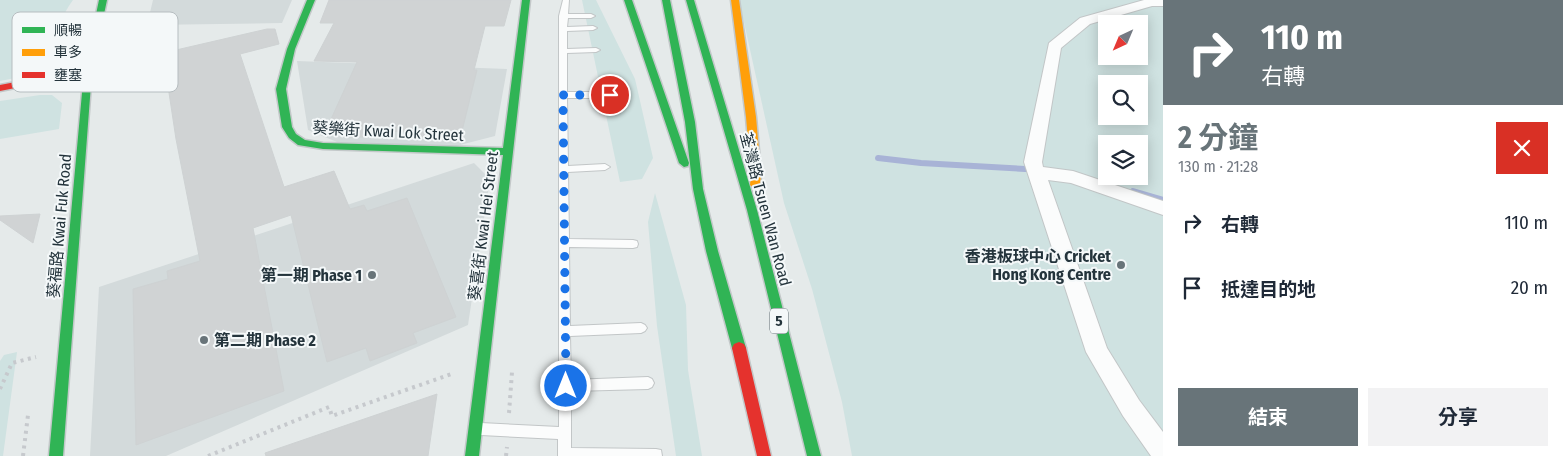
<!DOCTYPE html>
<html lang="zh-TW">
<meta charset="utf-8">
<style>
:root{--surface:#fff;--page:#f2f2f3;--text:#1f2937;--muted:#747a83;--accent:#687479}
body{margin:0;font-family:"Fira Sans Condensed","Noto Sans TC",sans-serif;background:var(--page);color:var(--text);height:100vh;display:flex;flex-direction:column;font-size:19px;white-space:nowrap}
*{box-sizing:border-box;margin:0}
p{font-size:16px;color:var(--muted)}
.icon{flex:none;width:28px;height:28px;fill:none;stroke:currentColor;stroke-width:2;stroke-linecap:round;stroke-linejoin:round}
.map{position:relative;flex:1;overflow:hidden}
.drawer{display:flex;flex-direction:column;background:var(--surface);width:400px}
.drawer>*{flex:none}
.guide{background:#687479;color:#fff;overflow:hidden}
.needle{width:32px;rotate:224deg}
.buttons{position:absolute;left:1098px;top:15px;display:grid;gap:10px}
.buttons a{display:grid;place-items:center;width:50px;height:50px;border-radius:0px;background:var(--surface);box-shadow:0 2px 12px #0003;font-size:25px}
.pin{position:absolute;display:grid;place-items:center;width:42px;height:42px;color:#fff;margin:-21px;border:2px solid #fff;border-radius:50%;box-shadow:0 1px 5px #0007}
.me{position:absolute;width:55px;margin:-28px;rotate:0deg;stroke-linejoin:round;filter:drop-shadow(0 0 4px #0008)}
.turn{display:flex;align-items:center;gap:18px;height:105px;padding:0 15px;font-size:22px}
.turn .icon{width:65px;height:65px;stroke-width:2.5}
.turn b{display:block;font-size:35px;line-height:42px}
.round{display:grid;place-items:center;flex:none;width:52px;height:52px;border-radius:0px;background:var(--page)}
.headline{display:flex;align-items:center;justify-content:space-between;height:85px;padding:0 15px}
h1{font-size:30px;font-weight:700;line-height:38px;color:var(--accent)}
.action{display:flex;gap:10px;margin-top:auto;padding:10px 15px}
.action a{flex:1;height:58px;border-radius:0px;background:var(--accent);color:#fff;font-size:20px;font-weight:700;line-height:58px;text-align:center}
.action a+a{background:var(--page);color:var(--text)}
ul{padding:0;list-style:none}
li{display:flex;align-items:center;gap:15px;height:65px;padding:0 15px}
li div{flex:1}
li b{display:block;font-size:19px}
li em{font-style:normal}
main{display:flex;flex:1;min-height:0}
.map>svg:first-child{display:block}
.built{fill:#d3dadb}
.green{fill:#cfe2e1;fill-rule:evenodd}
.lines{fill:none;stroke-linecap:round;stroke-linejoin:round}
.stream{stroke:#a8b3d6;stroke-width:6}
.building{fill:#d0d3d4;stroke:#ced2d3}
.lane-casing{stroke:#c2c6c7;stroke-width:2}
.street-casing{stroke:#c2c6c7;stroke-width:2}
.fast-casing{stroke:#c3c8c9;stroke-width:3}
.slow-casing{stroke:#c3c8c9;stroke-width:3}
.jam-casing{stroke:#c3c8c9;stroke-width:3}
.path{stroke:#c6c9cd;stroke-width:4;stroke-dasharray:3 4.5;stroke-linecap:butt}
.lane{fill:#fbfcfc;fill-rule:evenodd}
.street{fill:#fbfcfc;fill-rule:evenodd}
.fast{fill:#30b455;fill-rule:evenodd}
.slow{fill:#ff9f0a;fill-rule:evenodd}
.jam{fill:#e5322d;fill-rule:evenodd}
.route{stroke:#1a73e8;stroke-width:9;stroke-dasharray:0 16.2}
.poi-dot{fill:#687479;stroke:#f4f8f9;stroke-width:2}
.labels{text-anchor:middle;stroke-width:4;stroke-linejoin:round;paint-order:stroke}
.shield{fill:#f4f8f9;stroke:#626f75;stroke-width:1}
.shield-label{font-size:15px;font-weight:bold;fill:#24343c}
.street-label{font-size:16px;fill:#24343c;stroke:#f4f8f9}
.poi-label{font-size:16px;font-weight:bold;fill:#24343c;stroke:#f4f8f9;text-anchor:end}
.key{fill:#f4f8f9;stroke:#b6bdc0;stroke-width:1}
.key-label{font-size:14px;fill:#24343c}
</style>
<main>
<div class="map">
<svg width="1163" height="456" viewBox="0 0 1163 456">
<rect width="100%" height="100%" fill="#e5eaea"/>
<path class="built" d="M153 0H292L282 23 147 25Z
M297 61 507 69 495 136 456 146 337 142 308 130Z
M474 163 490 179 468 325 166 456H90L99 287Z"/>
<path class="green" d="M0 0H73C55 25 68 19 71 43 74 67 17 78 0 81Z
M582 0H596L635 79 653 158 642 179 620 182Z
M739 0H1163V456H852L842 402 812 289 784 203ZM1106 24H1139V56H1106ZM1106 84H1139V116H1106ZM1106 144H1139V176H1106Z
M40 95H52L62 103 59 129 0 139V101Z
M655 193 686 305 688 370 702 456H676L657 326 648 222Z
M17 352 3 456H0V361L4 355Z"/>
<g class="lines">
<path class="stream" d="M878 158 921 163 1025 169
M1133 191 1163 200"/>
</g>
<path class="building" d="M329 0H511L504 26H485L474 70H477L462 131H437L434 139H411L413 132 366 130 363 137H342L345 129 327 128 357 62 314 61 334 23H320Z
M267 29H275L279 44 240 54 284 187 334 171 350 209 364 205 367 211 407 198 456 317 413 333 417 343 370 361 366 348 327 362 291 215 253 228 284 391 136 445 133 289 168 279 167 271 200 261 176 139 163 53Z
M40 214 33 243 0 220V216Z
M437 394 428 456H266L265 453Z"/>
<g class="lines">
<defs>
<path id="lane" d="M563 0H569L568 14H591L595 16 591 18H568L567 27 593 26 597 28 593 30 567 31V49L596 48 600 50 596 52 567 53V92H610L614 95 610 98H567L568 166 605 164 610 167 605 170 568 172 569 239 633 240 637 241 638 244 637 247 633 248 569 247 570 326 641 323 645 325 647 328 645 331 641 333 570 336 571 380 648 377 652 379 654 383 652 387 648 389 571 391V448L656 449 661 450 662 456H558V439L481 435 477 433 475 429 477 425 481 423 559 427V16Z"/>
<path id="street" d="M1144 0H1163V6H1152L1090 24 1061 48 1042 162 1043 167 1073 171 1163 201V215L1071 183 1048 180 1107 348 1139 400 1163 432V456H1151L1123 416 1086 352 1024 162 1049 43 1080 18Z"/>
<path id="fast" d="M99 0H107L92 71 63 456H49L84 71Z
M307 0H315L295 49 286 89 292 127 296 134 305 140 323 143 503 148 522 0H530L479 456H465L503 155 323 149 298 145 289 138 282 127 276 89 287 49Z
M624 0H632L689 163 688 166 684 167 679 163Z
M662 0H670L695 122 703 189 718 251 746 348 744 352 739 354 734 352 732 348 706 251 693 189 685 122Z
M686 0H694L757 210 821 456H807L747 210Z"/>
<path id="slow" d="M731 0H739L756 117 761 174 760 185 755 189 750 185 751 174 746 117Z"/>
<path id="jam" d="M88 68 91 69V73L0 91V85Z
M739 342 744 344 746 348 771 456H757L732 348 734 344Z"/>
</defs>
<use href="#lane" class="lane-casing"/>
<use href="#street" class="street-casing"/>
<use href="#fast" class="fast-casing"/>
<use href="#slow" class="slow-casing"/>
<use href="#jam" class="jam-casing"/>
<path class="path" d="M0 389 12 363 36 357
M509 413 512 372
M23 456 28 415
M208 456 329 407 332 416 454 373
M506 456 507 447"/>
<use href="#lane" class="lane"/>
<use href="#street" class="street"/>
<use href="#fast" class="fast"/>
<use href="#slow" class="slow"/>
<use href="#jam" class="jam"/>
</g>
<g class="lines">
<path class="route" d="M566 386 563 95H610"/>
</g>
<g class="poi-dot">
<circle cx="1121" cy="265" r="5"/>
<circle cx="372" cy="275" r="5"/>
<circle cx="204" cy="340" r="5"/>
</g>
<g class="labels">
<rect class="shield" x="770" y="308.5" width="18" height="25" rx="4"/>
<g class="shield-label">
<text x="779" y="326">5</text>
</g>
<g class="street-label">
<text transform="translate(388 131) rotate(3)" y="6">葵樂街 Kwai Lok Street</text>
<text transform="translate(766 209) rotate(75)" y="6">荃灣路 Tsuen Wan Road</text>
<text transform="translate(59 226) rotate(-85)" y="6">葵福路 Kwai Fuk Road</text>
<text transform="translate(483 226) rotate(-83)" y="6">葵喜街 Kwai Hei Street</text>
</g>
<g class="poi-label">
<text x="1111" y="262">香港板球中心 Cricket<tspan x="1111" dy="18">Hong Kong Centre</tspan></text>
<text x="362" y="281">第一期 Phase 1</text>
<text x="214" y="346" text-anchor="start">第二期 Phase 2</text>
</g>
</g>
<rect x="12" y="12" width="166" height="80" rx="8" class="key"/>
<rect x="22" y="27" width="23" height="6" fill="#30b455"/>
<rect x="22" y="49" width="23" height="7" fill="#ff9f0a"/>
<rect x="22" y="72" width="23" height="6" fill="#e5322d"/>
<g class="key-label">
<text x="54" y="35">順暢</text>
<text x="54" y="57">車多</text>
<text x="54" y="80">壅塞</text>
</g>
</svg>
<div class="buttons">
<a><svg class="needle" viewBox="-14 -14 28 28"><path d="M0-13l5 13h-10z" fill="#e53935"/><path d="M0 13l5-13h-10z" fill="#747a83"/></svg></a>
<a><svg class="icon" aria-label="search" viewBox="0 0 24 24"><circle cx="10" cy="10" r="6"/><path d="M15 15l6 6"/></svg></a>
<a><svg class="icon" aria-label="layers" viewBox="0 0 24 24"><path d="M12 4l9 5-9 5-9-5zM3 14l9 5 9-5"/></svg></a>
</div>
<div class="pin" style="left:610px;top:95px;background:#d93025"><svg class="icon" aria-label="arrive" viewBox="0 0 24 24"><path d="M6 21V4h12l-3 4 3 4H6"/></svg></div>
<svg class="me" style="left:566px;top:386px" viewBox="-20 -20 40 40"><circle r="17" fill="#1a73e8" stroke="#fff" stroke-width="3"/><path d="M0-11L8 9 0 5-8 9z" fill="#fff"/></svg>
</div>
<section class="drawer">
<div class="guide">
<div class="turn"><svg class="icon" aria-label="right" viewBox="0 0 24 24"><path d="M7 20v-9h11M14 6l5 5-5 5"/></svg><div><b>110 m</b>右轉</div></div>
</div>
<div class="headline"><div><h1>2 分鐘</h1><p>130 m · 21:28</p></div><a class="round" style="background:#d93025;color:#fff"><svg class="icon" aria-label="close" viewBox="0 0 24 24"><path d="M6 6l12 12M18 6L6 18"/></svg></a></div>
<ul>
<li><svg class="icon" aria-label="right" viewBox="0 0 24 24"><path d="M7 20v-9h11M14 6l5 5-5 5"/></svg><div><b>右轉</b></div><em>110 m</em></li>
<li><svg class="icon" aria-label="arrive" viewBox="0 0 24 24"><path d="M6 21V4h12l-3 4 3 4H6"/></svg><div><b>抵達目的地</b></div><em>20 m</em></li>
</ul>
<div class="action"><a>結束</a><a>分享</a></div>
</section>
</main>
